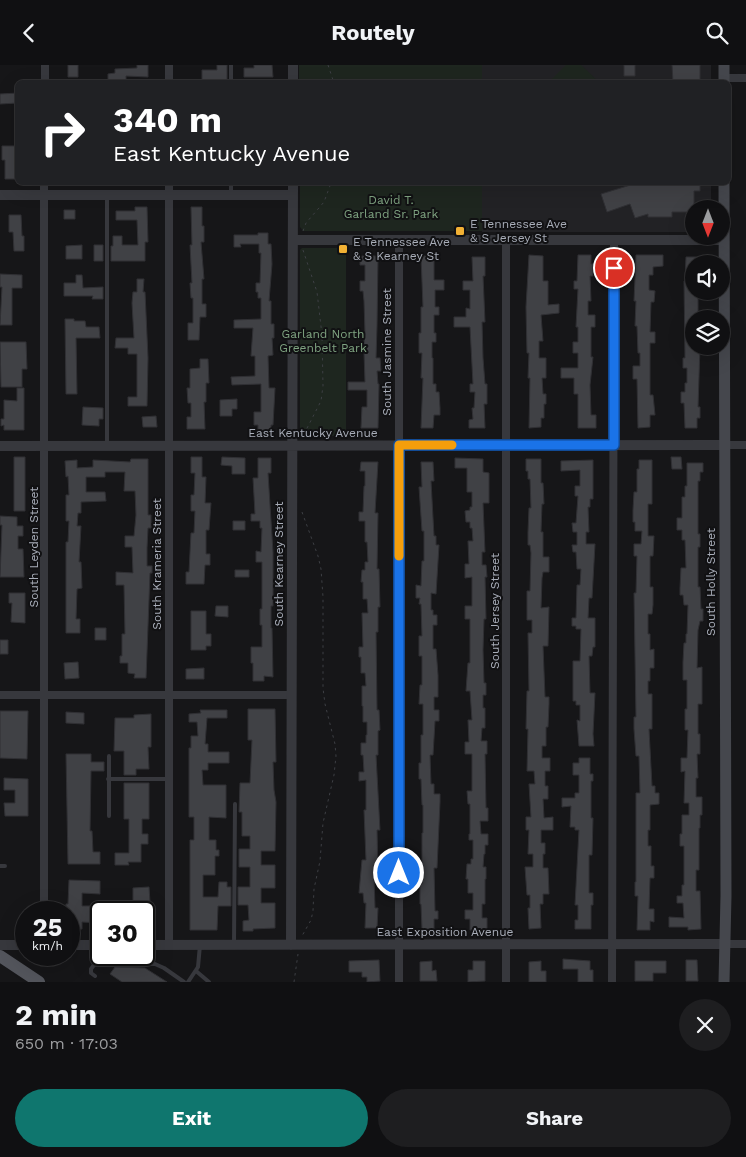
<!DOCTYPE html>
<meta charset="utf-8">
<style>
:root{--surface:#101012;--page:#1e1e20;--text:#f1f3f6;--muted:#9c9d9f;--line:#303032;--accent:#0f766e}
body{margin:0;font-family:"Work Sans",sans-serif;background:var(--page);color:var(--text);height:100vh;display:flex;flex-direction:column;font-size:19px;white-space:nowrap}
*{box-sizing:border-box;margin:0}
p{font-size:16px;color:var(--muted)}
.icon{flex:none;width:28px;height:28px;fill:none;stroke:currentColor;stroke-width:2;stroke-linecap:round;stroke-linejoin:round}
.map{position:relative;height:917px;overflow:hidden}
.side{display:flex;flex-direction:column;background:var(--surface);flex:1}
.side>*{flex:none}
.guide{position:absolute;left:15px;top:15px;width:716px;height:105px;border-radius:8px;box-shadow:0 5px 20px #0002,0 0 0 1px var(--line);background:#202124;color:#fff;overflow:hidden}
.needle{width:32px;rotate:180deg}
.controls{position:absolute;left:685px;top:135px;display:grid;gap:10px}
.controls a{display:grid;place-items:center;width:45px;height:45px;border-radius:50%;background:var(--surface);box-shadow:0 5px 20px #0002,0 0 0 1px var(--line);font-size:25px}
.speed{position:absolute;left:15px;top:836px;display:flex;gap:10px;font-size:25px;font-weight:700;text-align:center}
.speed>*{display:grid;place-content:center;width:65px;height:65px;border-radius:50%;background:var(--surface);box-shadow:0 5px 20px #0002,0 0 0 1px var(--line);line-height:1}
.speed small{font-size:12px;font-weight:400}
.speed .limit{border:2px solid #111;border-radius:8px;background:#fff;color:#111}
.pin{position:absolute;display:grid;place-items:center;width:42px;height:42px;color:#fff;margin:-21px;border:2px solid #fff;border-radius:50%;box-shadow:0 1px 5px #0007}
.me{position:absolute;width:55px;margin:-28px;rotate:0deg;stroke-linejoin:round;filter:drop-shadow(0 0 4px #0008)}
.turn{display:flex;align-items:center;gap:18px;height:105px;padding:0 15px;font-size:22px}
.turn .icon{width:65px;height:65px;stroke-width:2.5}
.turn b{display:block;font-size:35px;line-height:42px}
.round{display:grid;place-items:center;flex:none;width:52px;height:52px;border-radius:26px;background:var(--page)}
.head{display:flex;align-items:center;justify-content:space-between;height:85px;padding:0 15px}
h1{font-size:30px;font-weight:700;line-height:38px}
.action{display:flex;gap:10px;margin-top:auto;padding:10px 15px}
.action a{flex:1;height:58px;border-radius:30px;background:var(--accent);color:#fff;font-size:20px;font-weight:700;line-height:58px;text-align:center}
.action a+a{background:var(--page);color:var(--text)}
header{display:flex;justify-content:space-between;align-items:center;height:65px;padding:0 15px;background:var(--surface);font-size:22px;font-weight:700}
.map>svg:first-child{display:block}
.built{fill:#222225}
.green{fill:#1e261f}
.building{fill:#404145;stroke:#303034}
.lines{fill:none;stroke-linecap:round;stroke-linejoin:round}
.path{stroke:#3d3f44;stroke-width:1;stroke-dasharray:2.5 4;stroke-linecap:butt}
.service{stroke:#37383d;stroke-width:4}
.minor{stroke:#37383d;stroke-width:8}
.tertiary{stroke:#37383d;stroke-width:10}
.secondary{stroke:#45474d;stroke-width:11}
.primary{stroke:#53555c;stroke-width:12}
.route-casing{stroke:#114b97;stroke-width:12}
.route{stroke:#1a73e8;stroke-width:9}
.slow{stroke:#f59e0b;stroke-width:9}
.poi-dot{fill:#f2b134;stroke:#111113;stroke-width:2}
.labels{text-anchor:middle;stroke-width:4;stroke-linejoin:round;paint-order:stroke}
.park-label{font-size:12px;fill:#7fa381;stroke:#111113}
.poi-label{font-size:12px;fill:#a8adb8;stroke:#111113;text-anchor:start}
.street-label{font-size:12px;fill:#a8adb8;stroke:#111113}
</style>
<header><svg class="icon" aria-label="back" viewBox="0 0 24 24"><path d="M15 5l-7 7 7 7"/></svg>Routely<svg class="icon" aria-label="search" viewBox="0 0 24 24"><circle cx="10" cy="10" r="6"/><path d="M15 15l6 6"/></svg></header>
<div class="map">
<svg width="746" height="917" viewBox="0 0 746 917">
<rect width="100%" height="100%" fill="#161618"/>
<path class="built" d="M482 0H711V17L482 18Z
M482 118H711V144H694V167H482Z"/>
<path class="green" d="M299 0H482V17H299Z
M566 0H581L599 17H549Z
M300 118H482V166H303L300 162Z
M302 183H346V371H305L300 366V185Z"/>
<path class="building" d="M68 0H78V12H68Z
M137 0H148V12L126 11V15L108 16V9L115 8V4L137 3Z
M217 0H227V18H215V15H202V5H217Z
M254 0H272L273 12H244V3H254Z
M624 0H635V11H624Z
M672 0H700V18H673Z
M18 28V38L0 39V29Z
M2 81H18V114H5V95H2Z
M637 118H700V126H694V147H672V152H648V149L635 153 630 139 607 147 601 129Z
M135 142H147L148 177H145V196H111V181H113V171H122V180H138L137 155H116V146H135Z
M191 142H202V161H204V177H201L204 214H202V239H206V252H200L199 275H188V258H193V233H191L190 218H192L190 180H192Z
M64 145H75V154H64Z
M9 150H21L22 171H24V186H14L13 167H9Z
M258 168H268V179H271L272 199 269 236H271V259H274V273H272L273 290 268 291 269 323H275L273 360H271V366H258V360H254V347H261V319L232 320 231 312 255 311V291H251L253 263H234V255L261 254V233H258V227H256V218H260L261 188H259V179H240L241 182H234V170H258Z
M82 180V194H66V181Z
M94 180H103V196H94Z
M529 190 543 191V216H548V240L559 239V248L541 250 543 276H539V293H546V313H542L543 329H546V339H544V353H541V362L529 363 530 313H528L529 288H527L526 242Z
M578 190H591V199H593V211H590L591 236H588V250H595V262H591V292H593L590 320 591 350H596V363H578V329H574V313H561V303H578V288H573V277H578V262H576L578 224H574V216H577Z
M636 190H663V201L653 202V210H649V225L655 226 654 237H651L650 267H655V278H650V330H653L655 350H650V362L638 363 637 314H633V301H640V288H638L637 261H635L636 236H634Z
M360 191H378L377 261 376 293H380L381 306H377L378 319H379L378 363H361L362 342H367V325H348V317H365L364 287H363L365 268 364 236 363 226H360V216H365V200H360Z
M421 191H434V215H444V225H435V242H439V250H434V268H436V277H432V293H433V319H436V327H439L440 343V350H434L433 363H421L423 313H421L422 288H419V268H421V242H423Z
M472 192H485V211H483L485 257H482L483 293 485 319H487V339H484L485 363H469V355L473 354 472 343H474L475 327H470V319H473L470 262H454V252H466V243L470 244V225H463V216H473Z
M686 192H700V199H694V226H698V254H694V281H700L698 342H700V353H697V363H685L684 338H681V327H685V318H687V303H683V293H685L684 216H685Z
M0 209 22 210V223H12V260H0L2 222H0Z
M76 210H82L83 223 103 222V234H92L93 231H64V218H76Z
M137 214H144L143 227H145L148 293 147 341H128V332H137V289H128V283H115L116 273H134L132 238 133 227H137Z
M65 254H74V256H85L86 262H99L100 273H76L77 329H66Z
M0 277H26L27 304H22V322H1Z
M200 294H208L209 318H206V337H204L205 364H187V352H191V338H188L187 323H190V304L200 303Z
M17 323H24V365H4V360L1 361V354H4V335L17 336Z
M237 334V344H232V351H220V335Z
M83 342 103 343V354H99V361L82 360Z
M156 351 157 362H143L142 352Z
M14 392H25V446H14Z
M191 392H202V412H206L205 438H211L209 465H206V489H210V500H205L204 519H186V507H189L191 468H194L195 446H191V430H194L195 408H191Z
M222 392 245 393V409H232V401L221 400Z
M671 392H681L682 404H672Z
M258 393H271V408H268L273 487V541H271V563H272L273 612 264 611V616H253V598H251V582H262V560H260V544H262V497H256V486L261 487 262 463H260V456H251V449H255L253 413H258Z
M455 393 483 394V407L489 408V438H483L485 487H482V500H486L487 512H485L486 554H484L483 585 484 618H486V630H483V643H485V663H482L481 676H487V689H485L486 743H488V756H480L481 769H488V780H485V789H484L483 802H486V814H485V839H482V853H487V866L470 865V854H465V845H473V828H468V814H466L467 799H471V794H473V775H469V769H470V739H468L467 726H472V689H465V677H469L468 655H472L470 626H466L468 598H470V554H465V541H472V512L465 513V499H469L468 476H473L472 463H470V457H466L465 446 470 445V442H472V427H467V403H455Z
M131 394H148V450H151V463H148L147 483V501H152V508H150L146 613H134L135 609 128 608V598H120V591H122V569H125L124 520H116V507L133 508 132 482H125V471H134L136 450 135 426H124L125 407H105V412H86V427H105L106 436 81 437V448H78L77 461H81L79 497H81L82 523 77 524 76 554H80V568H66V477H68L69 456H66V430H69L68 411 66 412 65 396 77 395V403L93 402V395L130 397Z
M526 394H541V418H543L544 439H542L541 467H543V492H549V507H543L542 513 541 543 549 542 548 581H543L545 632H549V639L548 662H546V681H542V693H550V706H545V721H548V734H543L544 753 553 752V765H541V778H545V789H543V803H548L549 829H543V839H540L541 863 529 864 528 843H530V830H527L525 802H533V789H528L529 765H526V752H531L529 719H535L534 706H527L528 664H526L527 626H529L528 568H532V555H527V526H530L531 488 530 480H528V467L529 443H531L530 414H528V406H526Z
M593 395V434H590V442H588L589 467H586V479H595L592 533H589L588 553H595V582H593L592 591H589L590 628H595L593 669 594 681H579L577 655 580 656V640H576V636H573V596H580L581 564H576V561H572V553H576L577 520H580L581 504H577L576 487H573L572 480H577V467H573L572 458H576L578 431H575V421H580V405L561 406V396Z
M639 395H652V439H648V471H654L653 491H650V522H653V540L652 549H648V569H650V585L654 584V603H650V616H648V629H652V664H649L652 721H655V728H659V739L650 740V765H648V781H651V801H654V813H650L649 844H654V857L650 856V865H637L638 831H635V817H636V728H640L639 691H636L634 664V652H636L634 528H636L637 491H634V479H641L642 466H635V457H633V445L634 427H637V404H639Z
M361 397H378L375 448H378L377 504H379L380 542H378V567H376L377 645H379L380 665 378 666V690H376L380 765H377L378 811H374L375 843H378L377 863H365L366 838H364L363 828H359L362 795H366L364 745H366V715L359 716V707H364L363 690H361V678H366V670H367V657H363V641H362V621H366L365 608H361V592H359V582H363L362 548H368L367 534H363V517H361L362 505H365V497H368L367 477H365V456H359V447H363L364 421H365V406H360Z
M421 397H433L434 416H431L434 471H436V480H439L436 529 431 528V545H433V550H437V560H433V584H436L438 610V632H434V645H439V656H435L433 690H430L431 719H434V729H440V737L437 803H434L435 846H438V854H434V864H422L421 839H420V819H422V768H423V740H422L421 714H419V698H421V670H423V639H419L420 620H422V591H419V571H422L421 539H419L420 533H416V520L421 521 422 496H424V466H422L419 422H422Z
M687 398H703V407H700V416H698V469H700V482H698V522H700L701 544H703V556H700L698 565 697 603 702 602V639H698V669H700V689H697L698 713H696V732H702V750H700V763H699V805H696V826H700L701 864 688 865V862H669V852L684 853 683 838H677V831H682V820H684V781H680V769H682V750H689V738H684L685 706 681 707V693H687L688 665H685V644H687V615H683V597L684 578H686V569H687L688 540H684L683 530H680V523L681 503H686L685 475H682V465H677V453H682V432H685V421H687Z
M0 451 17 452V461H23V471H18V484H23L24 512H0L2 460H0Z
M233 456H245V465H233Z
M235 505H249V512H235Z
M9 528H25V558L11 557 12 538H9Z
M216 541H228V552L215 551Z
M191 546H206V569H211V581H206V585H191Z
M95 563H106V575H95Z
M0 575H8V589H0Z
M78 597 79 613 65 614 64 598Z
M204 603V614H186V604Z
M248 644H275L276 697H273L274 725 276 737 275 786H261V800H275V823H261V838H275V863L253 864V866H243V856L249 855 248 840H238V822H250V802H239V784H250V771H242V747H239L240 718H250L252 675H248Z
M200 645H227V653H207L205 679H208V687H229V698H208V705H202L203 720H226V753L209 752V775H216V785H219V791H215V810H203V832H218L219 817H227V822H231V841H218L217 865H190V775H194V752H189V683H191V671H198L197 657H189V649L201 648Z
M0 646H28L27 694 0 693Z
M66 647 84 648V659L66 658Z
M151 649V682H148L149 704H136V710H124V686H114L115 653H134V650Z
M66 689H91V697H104V706H91L90 766H92L93 787H100V799H68Z
M579 693H590V709H593V716H591V753H593L592 790H589V828H593V840H591V864H575V855H578V840H575L579 765H575V762H570L571 741 562 742V733H575V728H579V710H573V698H579Z
M4 713 28 714V751H5L4 738H15V725H4Z
M124 718H149V754H142V769H148V779H141V797H128L129 800H115V788H129V754H124Z
M69 815 100 816V829L82 828V841H103V848H101V858L82 857V864H70V850H69V848H66V839H68Z
M149 822 150 837 133 838V823Z
M563 894 590 896V905H593V917H578V904H563Z
M379 895 380 916 367 917V912H362V907H349V896Z
M686 895H697L698 916H686Z
M432 896V906L436 905 437 916H420V897Z
M473 896H485V916L468 917V905H473Z
M541 896V906H546V917H529V897Z
M635 896H666V908H653V916H635Z
M115 902 145 903 167 917H122L110 909Z"/>
<g class="lines">
<path class="path" d="M328 0 334 18
M303 166 306 158 324 137 331 118
M303 185 317 227 322 270 323 321 321 336 303 371
M302 447 318 491 321 504 323 532V623L325 639 335 679 336 691 334 710 323 758 320 796 314 824 313 846 311 855 302 871
M31 895 33 891
M294 917 298 889"/>
<path class="service" d="M231 0V18
M231 118V130
M107 130V380
M109 691V751
M108 714H169
M0 801H5
M234 879 235 739
M196 906 209 917
M95 911 91 908V904L94 900 103 898 155 899 164 903 184 917
M188 917 198 902 200 880"/>
<path class="minor" d="M169 0V18
M724 13H746
M45 18V0
M169 118V880
M724 380H746
M0 630H291
M44 848V118
M725 879H746
M399 917V175
M506 917V174
M612 917 614 175"/>
<path class="tertiary" d="M293 18V0
M0 130H293
M293 175H724
M0 381 724 380
M0 880H26
M69 880H101
M144 880 725 879
M291 880 293 118"/>
<path class="secondary" d="M724 0V18
M724 917 726 831 724 118"/>
<path class="primary" d="M0 891 39 917"/>
</g>
<g class="lines">
<defs>
<path id="route" d="M399 808V380H614V203"/>
</defs>
<use href="#route" class="route-casing"/>
<use href="#route" class="route"/>
<path class="slow" d="M399 491V380H452"/>
</g>
<g class="poi-dot">
<rect x="455" y="161" width="10" height="10" rx="2.5"/>
<rect x="338" y="179" width="10" height="10" rx="2.5"/>
</g>
<g class="labels">
<g class="park-label">
<text x="391" y="139">David T.<tspan x="391" dy="14">Garland Sr. Park</tspan></text>
<text x="323" y="273">Garland North<tspan x="323" dy="14">Greenbelt Park</tspan></text>
</g>
<g class="poi-label">
<text x="470" y="163">E Tennessee Ave<tspan x="470" dy="14">&amp; S Jersey St</tspan></text>
<text x="353" y="181">E Tennessee Ave<tspan x="353" dy="14">&amp; S Kearney St</tspan></text>
</g>
<g class="street-label">
<text transform="translate(387 287) rotate(-90)" y="4">South Jasmine Street</text>
<text x="313" y="372">East Kentucky Avenue</text>
<text transform="translate(34 482) rotate(-90)" y="4">South Leyden Street</text>
<text transform="translate(157 499) rotate(-90)" y="4">South Krameria Street</text>
<text transform="translate(279 499) rotate(-90)" y="4">South Kearney Street</text>
<text transform="translate(711 517) rotate(-90)" y="4">South Holly Street</text>
<text transform="translate(495 546) rotate(-90)" y="4">South Jersey Street</text>
<text x="445" y="871">East Exposition Avenue</text>
</g>
</g>
</svg>
<div class="controls">
<a><svg class="needle" viewBox="-14 -14 28 28"><path d="M0-13l5 13h-10z" fill="#e53935"/><path d="M0 13l5-13h-10z" fill="#9c9d9f"/></svg></a>
<a><svg class="icon" aria-label="sound" viewBox="0 0 24 24"><path d="M4 9h4l5-4v14l-5-4H4zM17 9q2 3 0 6"/></svg></a>
<a><svg class="icon" aria-label="layers" viewBox="0 0 24 24"><path d="M12 4l9 5-9 5-9-5zM3 14l9 5 9-5"/></svg></a>
</div>
<div class="speed"><div>25<small>km/h</small></div><div class="limit">30</div></div>
<div class="pin" style="left:614px;top:203px;background:#d93025"><svg class="icon" aria-label="arrive" viewBox="0 0 24 24"><path d="M6 21V4h12l-3 4 3 4H6"/></svg></div>
<svg class="me" style="left:399px;top:808px" viewBox="-20 -20 40 40"><circle r="17" fill="#1a73e8" stroke="#fff" stroke-width="3"/><path d="M0-11L8 9 0 5-8 9z" fill="#fff"/></svg>
<div class="guide">
<div class="turn"><svg class="icon" aria-label="right" viewBox="0 0 24 24"><path d="M7 20v-9h11M14 6l5 5-5 5"/></svg><div><b>340 m</b>East Kentucky Avenue</div></div>
</div>
</div>
<section class="side">
<div class="head"><div><h1>2 min</h1><p>650 m · 17:03</p></div><a class="round"><svg class="icon" aria-label="close" viewBox="0 0 24 24"><path d="M6 6l12 12M18 6L6 18"/></svg></a></div>
<div class="action"><a>Exit</a><a>Share</a></div>
</section>
